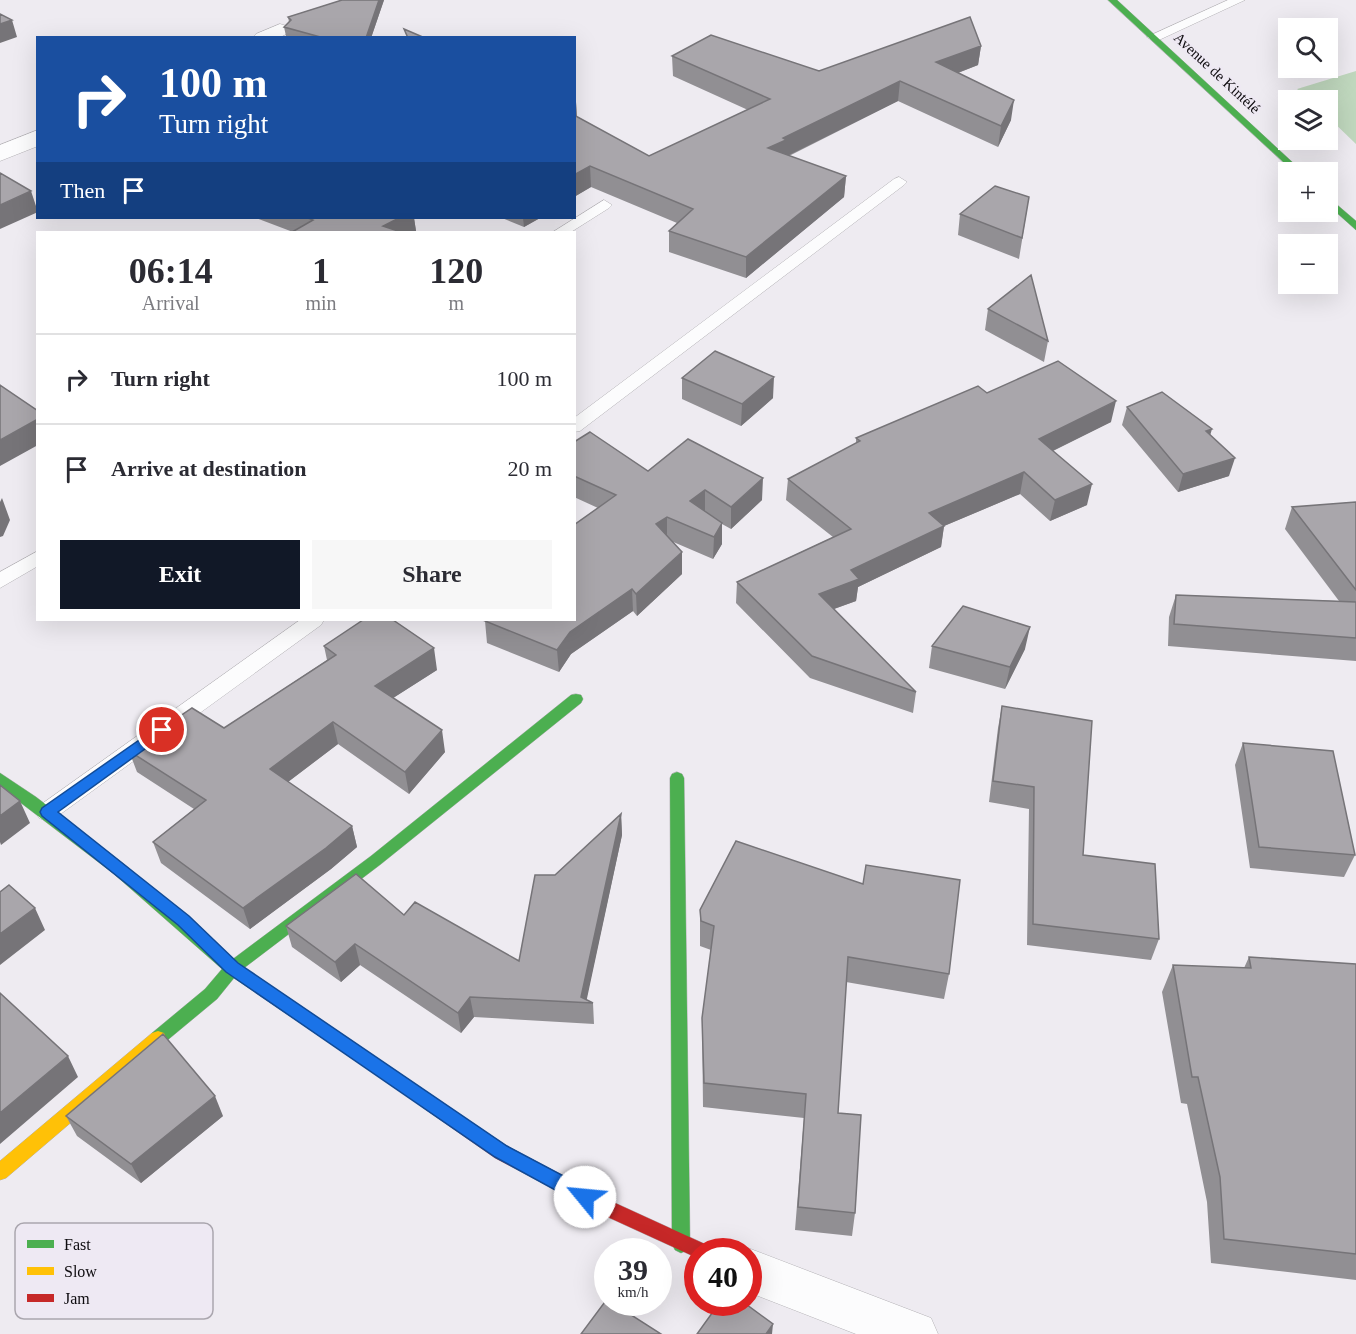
<!DOCTYPE html>
<meta charset="utf-8">
<style>
:root{--surface:#fff;--page:#f7f7f7;--text:#2b2b33;--muted:#7c7c81;--line:#e1e1e2;--accent:#111827}
body{margin:0;font-family:Georgia,serif;background:var(--page);color:var(--text);height:100vh;display:flex;flex-direction:column;font-size:22px;white-space:nowrap}
*{box-sizing:border-box;margin:0}
p{font-size:20px;color:var(--muted)}
.icon{flex:none;width:33px;height:33px;fill:none;stroke:currentColor;stroke-width:2;stroke-linecap:round;stroke-linejoin:round}
.map{position:relative;flex:1;overflow:hidden}
.drawer{position:absolute;left:36px;top:231px;width:540px;height:390px;display:flex;flex-direction:column;background:var(--surface);border-radius:0px;box-shadow:0 6px 24px #0002}
.drawer>*{flex:none}
.hud{position:absolute;left:36px;top:36px;width:540px;height:183px;border-radius:0px;box-shadow:0 6px 24px #0002;background:#1a4fa0;color:#fff;overflow:hidden}
.fabs{position:absolute;left:1278px;top:18px;display:grid;gap:12px}
.fabs a{display:grid;place-items:center;width:60px;height:60px;border-radius:0px;background:var(--surface);box-shadow:0 6px 24px #0002;font-size:30px}
.speed{position:absolute;left:594px;top:1238px;display:flex;gap:12px;font-size:30px;font-weight:700;text-align:center}
.speed>*{display:grid;place-content:center;width:78px;height:78px;border-radius:50%;background:var(--surface);box-shadow:0 6px 24px #0002;line-height:1}
.speed small{font-size:15px;font-weight:400}
.speed .limit{border:9px solid #d22;background:#fff;color:#111}
.pin{position:absolute;display:grid;place-items:center;width:51px;height:51px;color:#fff;margin:-26px;border:3px solid #fff;border-radius:50%;box-shadow:0 2px 6px #0007}
.me{position:absolute;width:66px;margin:-33px;rotate:298deg;stroke-linejoin:round;filter:drop-shadow(0 0 4px #0008)}
.turn{display:flex;align-items:center;gap:21px;height:126px;padding:0 24px;font-size:27px}
.turn .icon{width:78px;height:78px;stroke-width:2.5}
.turn b{display:block;font-size:42px;line-height:51px}
.then{display:flex;align-items:center;height:57px;padding:0 24px;background:#0003;gap:12px;font-size:22px}
.eta{display:flex;justify-content:space-evenly;align-items:center;height:102px;text-align:center}
.eta b{font-size:36px;font-weight:800;line-height:42px}
.action{display:flex;gap:12px;margin-top:auto;padding:12px 24px}
.action a{flex:1;height:69px;border-radius:0px;background:var(--accent);color:#fff;font-size:24px;font-weight:800;line-height:69px;text-align:center}
.action a+a{background:var(--page);color:var(--text)}
ul{padding:0;list-style:none}
li{display:flex;align-items:center;gap:18px;height:90px;padding:0 24px;border-top:2px solid var(--line)}
li div{flex:1}
li b{display:block;font-size:22px}
li em{font-style:normal}
.map>svg:first-child{display:block}
.green{fill:#c0d8be}
.lines{fill:none;stroke-linecap:round;stroke-linejoin:round}
.lane-casing{stroke:#b3b1b5;stroke-width:1}
.street-casing{stroke:#b3b1b5;stroke-width:1}
.fast-casing{stroke:#b3b1b5;stroke-width:1}
.slow-casing{stroke:#b3b1b5;stroke-width:1}
.jam-casing{stroke:#b3b1b5;stroke-width:1}
.lane{fill:#fcfcfd;fill-rule:evenodd}
.street{fill:#fcfcfd;fill-rule:evenodd}
.fast{fill:#4caf50;fill-rule:evenodd}
.slow{fill:#ffc107;fill-rule:evenodd}
.jam{fill:#c62828;fill-rule:evenodd}
.wall{fill:#918f93}
.shaded-wall{fill:#767478}
.building{fill:#a9a6ab;stroke:#767478;stroke-width:1.5}
.route{fill:#1a73e8;stroke:#114b97;stroke-width:1.5}
.labels{text-anchor:middle;stroke-width:5;stroke-linejoin:round;paint-order:stroke}
.far-street-label{font-size:15px;fill:#0d0b0e;stroke:#eee9f3}
.key{fill:#eee9f3;stroke:#aaa6ae;stroke-width:1.5}
.key-label{font-size:16px;fill:#0d0b0e}
</style>
<div class="map">
<svg width="1356" height="1334" viewBox="0 0 1356 1334">
<rect width="100%" height="100%" fill="#eeebf1"/>
<path class="green" d="M1356 71V144L1328 117V100H1310L1297 89Z"/>
<g class="lines">
<defs>
<path id="lane" d="M1228 0H1245L1159 40 1154 41 1147 37Z
M899 177 907 182 904 185 580 431 574 432V418L894 179Z
M604 200 612 205 609 208 571 232H553Z
M38 551V566L0 588V572Z
M300 620H324L321 625 55 818 47 821 39 818 36 812 39 806Z"/>
<path id="street" d="M280 24 287 26 290 30C282 41 266 38 253 38L256 34Z
M38 130V146L0 161V145Z
M748 1248 931 1318 938 1334H856L748 1292V1251H741Z"/>
<path id="fast" d="M1108 0H1117L1303 172H1294Z
M1328 197 1356 221V230L1328 205Z
M576 694 581 695 583 699 581 703 381 864 244 968 434 1097 436 1102 434 1107 428 1110 234 978 217 999 164 1043 158 1045 152 1043 150 1038 152 1033 205 989 222 969 114 874 0 787V773L36 797 125 865 233 959 371 856 571 695Z
M677 772 682 774 684 778 690 1244 687 1250 681 1253 675 1250 672 1244 670 778 672 774Z"/>
<path id="slow" d="M158 1031 164 1033 166 1038 164 1043 6 1178 0 1180V1161L152 1033Z"/>
<path id="jam" d="M428 1094 507 1146 613 1202 707 1245 710 1251H698V1258L695 1257 601 1214 495 1158 422 1107 420 1102 422 1097Z"/>
</defs>
<use href="#lane" class="lane-casing"/>
<use href="#street" class="street-casing"/>
<use href="#fast" class="fast-casing"/>
<use href="#slow" class="slow-casing"/>
<use href="#jam" class="jam-casing"/>
<use href="#lane" class="lane"/>
<use href="#street" class="street"/>
<use href="#fast" class="fast"/>
<use href="#slow" class="slow"/>
<use href="#jam" class="jam"/>
</g>
<path class="wall" d="M342 0H384L371 38H290L286 36 284 27 289 22 288 17Z
M981 46 978 65 958 73 1011 120 998 147 898 101 789 156 846 176 844 197 746 278 669 252V231L677 223 591 187 574 197 576 102 577 117 649 156 748 110 673 76 672 56 819 71Z
M1029 197 1019 259 958 235 960 214Z
M256 218H414L416 231 293 232Z
M502 218H540L524 227Z
M988 309 1048 341 1044 362 985 330Z
M682 378 773 398 741 426 682 399Z
M987 393 1111 422 1053 451 1087 505 1050 521 1020 494 944 526 941 547 858 587 856 601 834 609 916 692 913 713 810 678 736 603 737 582 833 537 786 500 788 479 856 444V438Z
M1127 407 1210 435 1229 476 1178 492 1122 425Z
M574 442 648 471 762 500 731 529 722 524V544L713 559 671 541 682 574 637 616 633 611 571 654 559 672 487 643 485 621 574 620 598 508 574 497Z
M1356 502V661L1168 646 1169 617 1176 595 1339 601 1285 529 1292 507Z
M324 646 437 670 393 698 445 752 409 794 338 744 288 782 352 826 357 847 331 869 250 929 161 863 153 842 194 809 137 772 129 751 224 728 327 660Z
M932 646 1025 649 1005 689 929 668Z
M1002 706 1083 855 1159 939 1151 960 1027 945 1029 809 989 802 998 728Z
M1243 743 1355 855 1344 877 1250 868 1235 765Z
M621 814 622 835 586 1000 593 1003 594 1024 474 1017 461 1033 360 965 341 982 292 947 286 926 404 915 519 961 555 875Z
M700 910 949 974 944 999 846 982 838 1113 855 1213 852 1236 795 1230 804 1118 703 1107 702 1018 711 950 700 946Z
M1249 957 1356 964V1280L1211 1263 1207 1202 1187 1104 1181 1103 1162 992 1173 965 1244 968Z
M66 1116H223L141 1183 77 1136Z"/>
<path class="shaded-wall" d="M379 0H384L371 38H366Z
M12 20 17 37 0 43V24Z
M981 46 978 65 934 82 936 62Z
M900 81 898 101 785 157 768 148 783 138Z
M1014 100 1011 120 998 147 1001 126Z
M576 102 577 122 574 124V103Z
M590 166 591 187 574 197V175Z
M846 176 844 197 746 278V257Z
M31 191 38 212 0 229V205Z
M399 218H414L416 231 413 232H384L383 226Z
M523 218H540L524 227Z
M774 377 773 398 741 426 742 404Z
M1116 401 1111 422 1034 460 1039 439Z
M38 419V445L0 466V440Z
M1212 429 1207 446 1206 431Z
M1235 458 1229 476 1178 492 1183 474Z
M1024 472 1020 494 944 526 941 547 858 587 856 601 817 615 819 594 929 513Z
M763 478 762 500 731 529V507Z
M1092 484 1087 505 1050 521 1055 500Z
M705 490V512L690 501Z
M2 498 10 520 3 536 0 537V502Z
M667 517V538L656 524Z
M722 523V544L713 559 714 537Z
M682 552V574L637 616 636 594Z
M632 589 633 611 571 654 559 672 557 650 570 632Z
M1030 627 1025 649 1005 689 1010 667Z
M434 648 437 670 379 707 375 686Z
M333 722 338 744 276 791 270 769Z
M442 730 445 752 409 794 405 772Z
M20 801 30 823 1 845 0 842V816Z
M621 814 622 835 586 1003 581 997Z
M352 826 357 847 331 869 250 929 243 908Z
M35 908 45 930 0 965V934Z
M355 944 360 965 341 982 335 962Z
M470 997 474 1017 461 1033 458 1013Z
M68 1056 78 1077 0 1144V1113Z
M215 1096 223 1116 141 1183 131 1164Z
M773 1324 772 1334H766Z"/>
<path class="building" d="M342 0H379L366 38H324L284 27 291 20 288 17Z
M0 14 12 20 0 24Z
M970 17 981 46 936 62 1014 100 1001 126 900 81 783 138 786 140 768 148 846 176 746 257 669 231 693 209 590 166 574 175V115L649 156 770 99 672 56 711 35 819 71Z
M404 29 425 38H408Z
M0 173 31 191 0 205Z
M995 186 1029 197 1022 238 960 214Z
M308 218H399L383 226 401 232H292L313 220Z
M1031 275 1048 341 988 309Z
M715 351 774 377 742 404 682 378Z
M1058 361 1116 401 1039 439 1092 484 1055 500 1024 472 929 513 944 526 851 570 859 579 819 594 916 692 812 656 737 582 851 529 788 479 860 441 856 438 978 386 987 393Z
M0 385 38 411V419L0 440Z
M1162 392 1212 429 1206 431 1235 458 1183 474 1127 407Z
M590 432 648 471 688 439 763 478 731 507 705 490 690 501 722 523 714 537 667 517 656 524 682 552 636 594 632 589 570 632 557 650 485 621 487 620H574V525L616 495 574 476V442Z
M1356 502V590L1292 507Z
M1176 595 1356 602V638L1174 624Z
M963 606 1030 627 1010 667 932 646Z
M363 620H393L434 648 375 686 442 730 405 772 333 722 270 769 352 826 326 848 243 908 153 842 206 800 129 751 192 708 224 728 336 655 324 646Z
M1002 706 1092 721 1083 855 1155 864 1159 939 1033 924 1034 787 993 781Z
M1243 743 1333 751 1355 855 1259 847Z
M0 785 20 801 0 816Z
M621 814 581 997 593 1003 470 997 458 1013 355 944 335 962 286 926 356 874 404 915 415 902 519 961 535 875H555Z
M736 841 863 884 866 865 960 880 949 974 848 957 838 1113 861 1115 855 1213 798 1207 806 1094 704 1083 702 1018 714 926 701 921 700 910Z
M9 885 35 908 0 934V892Z
M1249 957 1356 964V1254L1224 1239 1220 1177 1198 1077H1192L1173 965 1251 968Z
M0 993 68 1056 0 1113Z
M163 1034 215 1096 131 1164 66 1116Z
M607 1299 608 1302H611L661 1334H581Z
M720 1302H743L773 1324 766 1334H697Z"/>
<path class="route" d="M162 724 167 726 169 730 167 733 58 812 189 916 238 963 507 1146 592 1191 594 1197 592 1203 585 1205 579 1203 495 1157 226 972 178 925 42 816 40 812 42 808Z"/>
<g class="labels">
<g class="far-street-label">
<text transform="translate(1217 73) rotate(43)" y="5">Avenue de Kintélé</text>
</g>
</g>
<rect x="15" y="1223" width="198" height="96" rx="9" class="key"/>
<rect x="27" y="1240" width="27" height="8" fill="#4caf50"/>
<rect x="27" y="1267" width="27" height="8" fill="#ffc107"/>
<rect x="27" y="1294" width="27" height="8" fill="#c62828"/>
<g class="key-label">
<text x="64" y="1250">Fast</text>
<text x="64" y="1277">Slow</text>
<text x="64" y="1304">Jam</text>
</g>
</svg>
<div class="fabs">
<a><svg class="icon" aria-label="search" viewBox="0 0 24 24"><circle cx="10" cy="10" r="6"/><path d="M15 15l6 6"/></svg></a>
<a><svg class="icon" aria-label="layers" viewBox="0 0 24 24"><path d="M12 4l9 5-9 5-9-5zM3 14l9 5 9-5"/></svg></a>
<a>+</a>
<a>−</a>
</div>
<div class="speed"><div>39<small>km/h</small></div><div class="limit">40</div></div>
<div class="pin" style="left:162px;top:730px;background:#d93025"><svg class="icon" aria-label="arrive" viewBox="0 0 24 24"><path d="M6 21V4h12l-3 4 3 4H6"/></svg></div>
<svg class="me" style="left:585px;top:1197px" viewBox="-20 -20 40 40"><circle r="19" fill="#fff"/><path d="M0-13L10 11 0 6-10 11z" fill="#1a73e8"/></svg>
<div class="hud">
<div class="turn"><svg class="icon" aria-label="right" viewBox="0 0 24 24"><path d="M7 20v-9h11M14 6l5 5-5 5"/></svg><div><b>100 m</b>Turn right</div></div>
<div class="then">Then<svg class="icon" aria-label="arrive" viewBox="0 0 24 24"><path d="M6 21V4h12l-3 4 3 4H6"/></svg></div>
</div>
<section class="drawer">
<div class="eta">
<div><b>06:14</b><p>Arrival</p></div>
<div><b>1</b><p>min</p></div>
<div><b>120</b><p>m</p></div>
</div>
<ul>
<li><svg class="icon" aria-label="right" viewBox="0 0 24 24"><path d="M7 20v-9h11M14 6l5 5-5 5"/></svg><div><b>Turn right</b></div><em>100 m</em></li>
<li><svg class="icon" aria-label="arrive" viewBox="0 0 24 24"><path d="M6 21V4h12l-3 4 3 4H6"/></svg><div><b>Arrive at destination</b></div><em>20 m</em></li>
</ul>
<div class="action"><a>Exit</a><a>Share</a></div>
</section>
</div>
